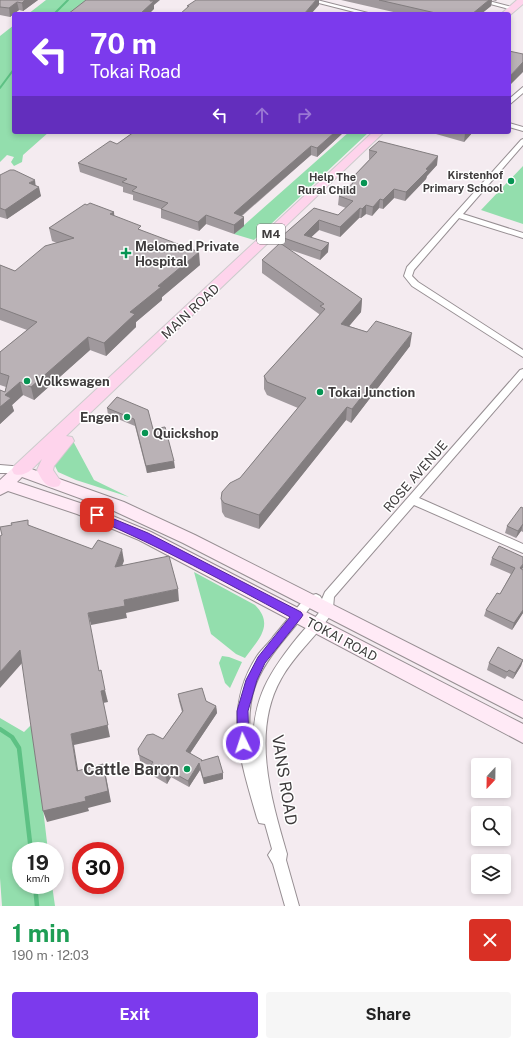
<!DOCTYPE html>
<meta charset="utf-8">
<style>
:root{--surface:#fff;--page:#f6f6f6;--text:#222;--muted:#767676;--accent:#7c3aed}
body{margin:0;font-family:"Public Sans",sans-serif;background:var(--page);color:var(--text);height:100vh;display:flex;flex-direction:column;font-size:15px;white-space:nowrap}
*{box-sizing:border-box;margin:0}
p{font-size:13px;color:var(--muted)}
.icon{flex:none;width:22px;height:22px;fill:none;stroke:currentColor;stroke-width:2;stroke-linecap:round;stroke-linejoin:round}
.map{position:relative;height:906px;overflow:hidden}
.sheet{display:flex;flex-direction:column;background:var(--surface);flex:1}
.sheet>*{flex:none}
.hud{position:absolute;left:12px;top:12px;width:499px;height:122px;border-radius:4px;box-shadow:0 2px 6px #0003;background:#7c3aed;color:#fff;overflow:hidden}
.needle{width:26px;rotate:202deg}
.controls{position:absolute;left:471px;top:758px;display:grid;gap:8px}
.controls a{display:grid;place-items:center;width:40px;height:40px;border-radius:4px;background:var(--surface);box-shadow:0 2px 6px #0003;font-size:20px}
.speed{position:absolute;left:12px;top:842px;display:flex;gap:8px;font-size:20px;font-weight:700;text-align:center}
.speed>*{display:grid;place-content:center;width:52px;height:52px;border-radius:50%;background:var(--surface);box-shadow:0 2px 6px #0003;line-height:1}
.speed small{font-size:10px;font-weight:400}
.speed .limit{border:6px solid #d22;background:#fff;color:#111}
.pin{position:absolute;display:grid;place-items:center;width:34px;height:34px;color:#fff;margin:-17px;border-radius:8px;box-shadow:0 2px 6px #0006}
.me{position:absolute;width:44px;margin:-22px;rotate:356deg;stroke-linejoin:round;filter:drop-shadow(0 0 3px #0008)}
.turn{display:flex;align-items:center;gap:14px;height:84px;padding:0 12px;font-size:18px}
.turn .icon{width:52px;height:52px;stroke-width:2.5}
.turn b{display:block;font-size:28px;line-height:34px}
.lanes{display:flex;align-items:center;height:38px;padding:0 12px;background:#0003;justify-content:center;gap:20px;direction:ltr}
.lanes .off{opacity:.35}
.round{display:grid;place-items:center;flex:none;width:42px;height:42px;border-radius:4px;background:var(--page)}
.overview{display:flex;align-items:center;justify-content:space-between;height:68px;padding:0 12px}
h1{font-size:24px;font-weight:700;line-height:30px;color:#1e9e55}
.cta{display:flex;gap:8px;margin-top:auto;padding:8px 12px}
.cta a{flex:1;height:46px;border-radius:4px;background:var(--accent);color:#fff;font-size:16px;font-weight:700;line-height:46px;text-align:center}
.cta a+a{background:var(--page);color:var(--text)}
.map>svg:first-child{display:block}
.green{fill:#93dead}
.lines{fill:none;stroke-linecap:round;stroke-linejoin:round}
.stream-far1{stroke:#5dc184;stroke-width:2}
.stream{stroke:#5dc184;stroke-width:4.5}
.street-casing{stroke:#978f93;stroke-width:2}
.secondary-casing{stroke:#978f93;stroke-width:2}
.primary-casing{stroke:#cdcccd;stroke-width:2}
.street{fill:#fff;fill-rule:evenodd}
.secondary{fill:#ffeaf6;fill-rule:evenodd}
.primary{fill:#fed4ec;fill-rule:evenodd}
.wall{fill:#a0999d}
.shaded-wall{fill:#827d7f}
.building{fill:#bab2b6;stroke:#827d7f}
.route{fill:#7c3aed;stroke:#51269a}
.poi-dot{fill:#069453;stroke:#fff;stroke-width:1.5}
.labels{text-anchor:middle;stroke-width:3;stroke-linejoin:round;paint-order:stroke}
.far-poi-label{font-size:11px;font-weight:bold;fill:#3f3c3d;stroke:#fff;text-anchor:end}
.shield{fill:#fff;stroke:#797677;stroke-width:1}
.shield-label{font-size:12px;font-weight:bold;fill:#3f3c3d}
.poi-label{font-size:13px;font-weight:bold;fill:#3f3c3d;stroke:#fff;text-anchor:start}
.street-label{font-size:13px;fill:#3f3c3d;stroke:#fff}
.near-poi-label{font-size:16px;font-weight:bold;fill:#3f3c3d;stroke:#fff;text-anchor:end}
.near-street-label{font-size:16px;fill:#3f3c3d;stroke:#fff}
</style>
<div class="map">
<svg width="523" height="906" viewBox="0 0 523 906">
<rect width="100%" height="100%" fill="#f4ebf0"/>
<path class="green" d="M46 0H91L74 14H28Z
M14 25V132H49L23 155 22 162 14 166 11 162 14 157 7 155 0 162V36Z
M349 132H369L254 240 234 234Z
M523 166V224L481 210Z
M73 441 94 480 129 497 76 480 58 472 54 464Z
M194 572 255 605C275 625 258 640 245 658L236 654 211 634Z
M222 656 229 657 242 662 230 688 225 683 219 663Z
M0 718 24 732 33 723 48 851H21V885H52L55 906H2L0 878Z"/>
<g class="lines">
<path class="stream-far1" d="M54 14 68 0
M0 88 14 69"/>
<path class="stream" d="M0 729 12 737 19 748 31 851
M35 885 37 906"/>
<defs>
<path id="street" d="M307 0H317L372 14H362Z
M475 0H485L516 8 513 10Z
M523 87V93L509 105V99Z
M509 123 523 127V131L509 127Z
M523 139V145L463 214 523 233V238L459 218 414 270 412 276 418 282 523 350V357L412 286 404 276 407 267 521 140Z
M523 369V378L419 498 523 544V553L414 505 334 597 333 608 330 616C315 638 294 655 281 679 251 732 271 799 287 854L286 860 299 906H285L273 864 268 855 272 849 265 824 259 823 257 818C241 762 222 710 257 656 262 649 268 644 273 637 284 624 295 610 306 597L316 594 320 596 322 599 320 602 313 604C269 660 238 680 253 759 251 704 264 679 297 638 305 628 314 620 321 610L322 599 325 592 520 370Z
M0 465 24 467 25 470 24 473H0Z"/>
<path id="secondary" d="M20 465 124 502 195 535 523 701V718L183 543 112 510 22 477 17 482 89 506 151 532 523 724V743L139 540 77 514 8 491 0 495V480L15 466Z"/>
<path id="primary" d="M517 0H523V4L509 16V14H501Z
M373 132H384L66 436 72 437 74 441 54 466 53 470 61 482 59 486C46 490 42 480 37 470L42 459C34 467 26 478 14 474L12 470 14 466Z"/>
</defs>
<use href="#street" class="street-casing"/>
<use href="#secondary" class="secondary-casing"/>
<use href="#primary" class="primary-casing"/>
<use href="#street" class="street"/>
<use href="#secondary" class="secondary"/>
<use href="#primary" class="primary"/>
</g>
<path class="wall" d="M0 0H38L23 11 19 10 10 17 0 15Z
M341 0H497L496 1 492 0 491 6 481 14H402Z
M134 132H344L317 157 311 155 242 216 244 226 234 234 206 224 199 231 161 218V209L133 200V195L123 192V187L80 172 78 163 117 144Z
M429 132H473L464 142Z
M369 150 437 165 427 176 426 179 405 201 394 198 383 209 379 208 372 216 366 214 361 218H359L340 237 319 230 311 237 328 252 320 260 288 249 362 299 361 312 349 326 410 346 351 423 346 420 259 529 225 517 222 512 221 499 240 478 298 408 267 395 264 389V376L319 315V314L262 273V260L281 244V237L314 208 338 215 346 208 338 205 339 196 352 185V178L370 159H369Z
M0 175 36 185 41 196 7 219 0 217Z
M87 205 114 212V216L141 230 200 265 162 297V300L136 322V327L106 356 90 350 34 400 23 395 12 405 14 411 0 424V390L5 392 6 387 0 385V352L27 330 0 320V265L15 271 57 243 52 241 49 228Z
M117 397 153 429 175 468 147 473 135 426 108 415 107 408Z
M523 508V532L521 531 516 538 505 533 507 526Z
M492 558 523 570V613L512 630 484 616 486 610 500 594 511 574 490 565Z
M523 660 521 666 513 679 507 676 505 679 487 670 489 663Z
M178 694 206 701 216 706 217 713 190 753 202 761 223 779 204 784 200 770 189 787 171 777 167 784 150 774 149 768 150 766 140 761 138 749 163 739 182 712 179 701Z"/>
<path class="shaded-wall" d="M25 0H38L23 11 22 3Z
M150 0H160L154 5V9L149 14H140Z
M316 0H319V5L311 14H304Z
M489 0H492L491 6 481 14H472Z
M17 2 19 10 10 17 9 8Z
M523 62V72L509 86V77Z
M335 132H344L317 157V148Z
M466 132H473L464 142 465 133Z
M311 146V155L234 222V213Z
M438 156 437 165 427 176 426 179 405 201 406 192 426 169Z
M35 180 36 189 39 187 41 196 7 219 5 210 29 183Z
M394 189V198L383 209V200Z
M380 199 379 208 372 216 373 207Z
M366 205V214L361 218 362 209Z
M360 208 359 218 340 237V227Z
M114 212 115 224 110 214Z
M206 215V224L199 231 198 222Z
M244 217V226L234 234V225Z
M319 220V230L304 244V235Z
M329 243 328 252 320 260 321 251Z
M199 252 200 265 162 297V300L136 322V327L106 356 104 343 130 312 158 286Z
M362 299 361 312 340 337 341 324Z
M412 333 410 346 351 423 352 409Z
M88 337 90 350 34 400 31 387Z
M20 382 23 395 12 405 14 411 0 424V407L5 395Z
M347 407 346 420 259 529V515Z
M174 461 175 468 147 473 146 466Z
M523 524 521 531 516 538 518 531Z
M122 549 124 561 117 579 115 567Z
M523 564V568L518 575 520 568Z
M178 589 179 601 126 613 127 618 91 625 88 613 124 600Z
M523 610V613L512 630 514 623Z
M20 650 23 662 0 688V672Z
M523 660 521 666 513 679 515 673Z
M105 690 108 702 103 703 110 737 74 745 80 782 77 771 71 734 101 691Z
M216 706 217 713 187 758 186 751Z
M199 763 200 770 189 787 188 781Z
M170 771 171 777 167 784 166 777Z
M223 773V779L204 784 203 778Z
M106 776 111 802 88 808 89 811 47 822 43 811 85 797Z"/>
<path class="building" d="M0 0H25L22 3 17 2 9 8 0 7Z
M86 0H150V1H154L140 14H68Z
M196 0H316L304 14H180L189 6H187Z
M379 0H489L472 14H440Z
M509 51 523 54V62L509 77Z
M134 132H335L317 148 311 146 234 213 244 217 234 225 206 215 198 222 161 209 168 203 132 191 137 187 122 182 127 179 78 163 110 141 117 144Z
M379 141 438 156 426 169 428 170 406 192 394 189 383 200 380 199 373 207 366 205 362 209 360 208 340 227 319 220 304 235 329 243 321 251 281 237 314 208 338 215 353 201 339 196 357 179 352 178 377 152 369 150Z
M10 170H14L35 180 29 183 39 187 5 210 0 208V175Z
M90 203 114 212 110 214 141 226 138 229 199 252 158 286 161 287 130 312 135 314 104 343 88 337 31 387 20 382 5 395 11 398 0 407V390L5 392 9 376 0 373V352L37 322 0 308V265L15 271 45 246 74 238 49 228 85 204 87 205Z
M280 243 362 299 341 324 367 332 376 321 412 333 352 409 347 407 259 515 224 503 221 499 222 492 230 483 240 478 306 398 267 382 264 376 325 309 320 306 324 304 262 260Z
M117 397 148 410 153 429 165 427 174 461 146 466 134 419 107 408Z
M521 507 523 508V524L518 531 507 526Z
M28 520V525L92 549 98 540 122 549 115 567 169 556 178 589 124 600 125 606 88 613 99 671 101 670 105 690 101 691 108 725 71 734 77 771 103 764 108 791 85 797 86 801 43 811 20 650 0 672V536L2 535 0 527 12 525 11 523Z
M499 546 523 557V564L520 568 523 570V610L514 623 486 610 497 593 500 594 515 568 492 558Z
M498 647 523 660 515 673 509 670 507 672 489 663Z
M202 688 206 701 216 706 186 751 202 760 201 761 218 756 223 773 203 778 199 763 188 781 170 771 166 777 149 768 153 762 139 755 138 749 147 735 153 734 163 739 183 711 178 694Z"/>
<path class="route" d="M97 512 148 533 301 612 303 615 301 618 265 663 257 680 248 711 249 743 248 747 243 748 239 747 238 743 237 711 246 680 258 657 290 617C225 582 161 547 93 518L92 515Z"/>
<g class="poi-dot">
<circle cx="511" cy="181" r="4"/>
<circle cx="364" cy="183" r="4"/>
<path d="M124 247h4v4h4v4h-4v4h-4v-4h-4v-4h4z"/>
<circle cx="27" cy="381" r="4"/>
<circle cx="320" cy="392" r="4"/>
<circle cx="127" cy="417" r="4"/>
<circle cx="145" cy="433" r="4"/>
<circle cx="187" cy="769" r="4"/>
</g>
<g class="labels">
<g class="far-poi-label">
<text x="503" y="179">Kirstenhof<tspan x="503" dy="13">Primary School</tspan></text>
<text x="356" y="181">Help The<tspan x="356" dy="13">Rural Child</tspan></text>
</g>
<rect class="shield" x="257" y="224" width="28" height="20" rx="3"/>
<g class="shield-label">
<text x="271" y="238">M4</text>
</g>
<g class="poi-label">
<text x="135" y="251">Melomed Private<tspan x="135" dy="15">Hospital</tspan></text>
<text x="35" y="386">Volkswagen</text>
<text x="328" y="397">Tokai Junction</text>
<text x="119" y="422" text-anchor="end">Engen</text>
<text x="153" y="438">Quickshop</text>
</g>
<g class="street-label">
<text transform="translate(190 311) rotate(-43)" y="5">MAIN ROAD</text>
<text transform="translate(415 476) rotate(-49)" y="5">ROSE AVENUE</text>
<text transform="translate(342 639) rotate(28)" y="5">TOKAI ROAD</text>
</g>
<g class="near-poi-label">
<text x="179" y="775">Cattle Baron</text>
</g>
<g class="near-street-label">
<text transform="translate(285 780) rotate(81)" y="6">VANS ROAD</text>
</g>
</g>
</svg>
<div class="controls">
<a><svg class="needle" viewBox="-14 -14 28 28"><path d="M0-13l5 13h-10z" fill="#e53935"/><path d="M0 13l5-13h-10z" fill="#767676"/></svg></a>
<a><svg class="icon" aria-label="search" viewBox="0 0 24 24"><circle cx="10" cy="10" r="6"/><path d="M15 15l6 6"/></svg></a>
<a><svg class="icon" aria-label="layers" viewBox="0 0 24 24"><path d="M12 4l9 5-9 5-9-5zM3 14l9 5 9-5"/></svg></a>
</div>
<div class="speed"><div>19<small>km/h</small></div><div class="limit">30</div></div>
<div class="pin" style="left:97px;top:515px;background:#d93025"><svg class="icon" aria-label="arrive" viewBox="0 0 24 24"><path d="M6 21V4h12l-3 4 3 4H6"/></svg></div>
<svg class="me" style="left:243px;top:743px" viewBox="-20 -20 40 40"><circle r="17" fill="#7c3aed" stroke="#fff" stroke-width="3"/><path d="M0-11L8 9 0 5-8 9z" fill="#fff"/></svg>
<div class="hud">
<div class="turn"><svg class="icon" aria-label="left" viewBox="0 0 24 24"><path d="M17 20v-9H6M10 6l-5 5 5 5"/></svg><div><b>70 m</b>Tokai Road</div></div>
<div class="lanes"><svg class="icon" aria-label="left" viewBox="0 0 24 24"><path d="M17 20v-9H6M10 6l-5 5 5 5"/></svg><svg class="icon off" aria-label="ahead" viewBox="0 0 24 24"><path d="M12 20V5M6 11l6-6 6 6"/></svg><svg class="icon off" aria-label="right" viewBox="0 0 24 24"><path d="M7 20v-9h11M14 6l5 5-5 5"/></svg></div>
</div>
</div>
<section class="sheet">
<div class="overview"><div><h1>1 min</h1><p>190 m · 12:03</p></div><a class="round" style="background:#d93025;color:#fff"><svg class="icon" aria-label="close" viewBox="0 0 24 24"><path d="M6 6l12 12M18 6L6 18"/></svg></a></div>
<div class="cta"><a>Exit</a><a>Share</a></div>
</section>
